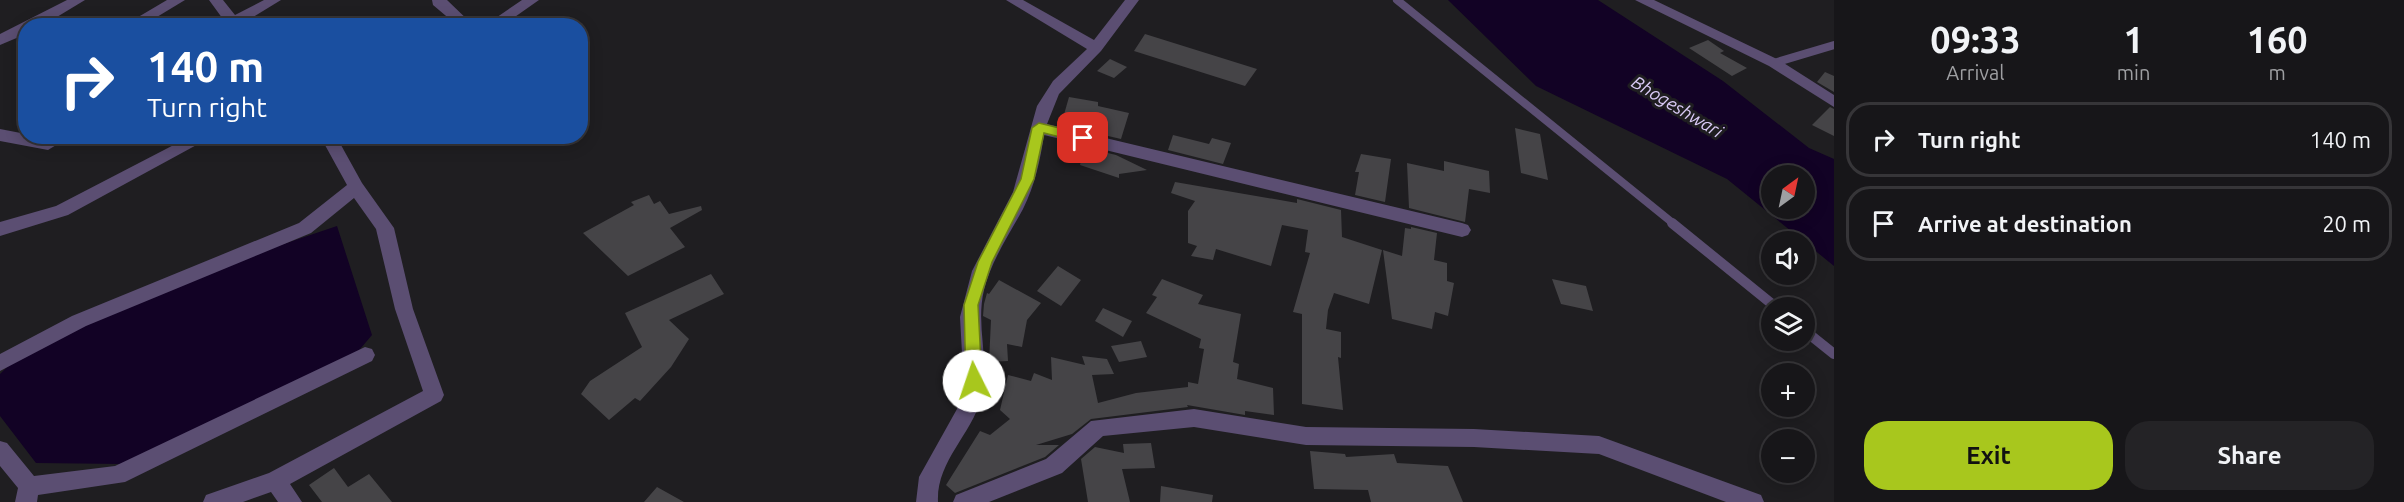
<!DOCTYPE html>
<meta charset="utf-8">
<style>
:root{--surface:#171619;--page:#242326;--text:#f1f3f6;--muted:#9e9fa2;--line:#363538;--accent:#a8c71d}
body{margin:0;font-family:Ubuntu,sans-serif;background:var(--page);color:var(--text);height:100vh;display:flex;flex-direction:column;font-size:22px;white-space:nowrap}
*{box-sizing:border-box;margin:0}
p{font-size:20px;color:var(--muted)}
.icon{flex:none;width:33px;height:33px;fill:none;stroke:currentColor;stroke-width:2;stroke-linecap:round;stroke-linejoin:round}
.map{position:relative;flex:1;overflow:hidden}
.sheet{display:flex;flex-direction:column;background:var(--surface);width:570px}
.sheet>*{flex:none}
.banner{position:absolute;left:18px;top:18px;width:570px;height:126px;border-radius:24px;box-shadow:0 3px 15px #0003,0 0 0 2px var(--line);background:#1a4fa0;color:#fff;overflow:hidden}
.needle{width:39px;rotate:33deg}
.fabs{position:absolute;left:1761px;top:165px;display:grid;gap:12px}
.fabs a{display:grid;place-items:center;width:54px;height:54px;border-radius:50%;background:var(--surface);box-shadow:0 3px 15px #0003,0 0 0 2px var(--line);font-size:30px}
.pin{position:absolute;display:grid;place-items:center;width:51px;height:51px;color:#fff;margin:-26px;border-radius:12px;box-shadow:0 3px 9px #0006}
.me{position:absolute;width:66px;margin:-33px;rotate:356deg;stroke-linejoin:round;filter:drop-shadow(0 0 4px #0008)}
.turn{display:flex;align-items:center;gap:21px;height:126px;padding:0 30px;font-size:27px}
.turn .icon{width:78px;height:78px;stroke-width:2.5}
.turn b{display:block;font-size:42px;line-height:51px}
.eta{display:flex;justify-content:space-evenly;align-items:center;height:102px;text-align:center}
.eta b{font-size:36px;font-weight:700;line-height:42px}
.action{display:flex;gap:12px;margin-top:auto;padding:12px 30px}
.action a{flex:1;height:69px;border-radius:24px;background:var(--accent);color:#111;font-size:24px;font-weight:700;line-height:69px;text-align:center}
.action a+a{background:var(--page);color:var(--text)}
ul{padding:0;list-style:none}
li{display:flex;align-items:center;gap:18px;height:75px;margin:0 12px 9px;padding:0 18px;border:3px solid var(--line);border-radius:24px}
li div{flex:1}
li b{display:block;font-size:22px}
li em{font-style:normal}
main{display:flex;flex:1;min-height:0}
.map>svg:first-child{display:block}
.water{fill:#120225;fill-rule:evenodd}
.building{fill:#454447}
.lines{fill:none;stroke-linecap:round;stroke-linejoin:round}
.service-far1{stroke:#5b4e72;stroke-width:8}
.service{stroke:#5b4e72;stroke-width:10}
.minor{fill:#5b4e72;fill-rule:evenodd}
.route{fill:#a8c71d;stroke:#6d8113;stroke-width:1.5}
.labels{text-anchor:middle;stroke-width:6;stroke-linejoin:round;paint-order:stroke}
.water-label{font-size:18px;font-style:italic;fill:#d9caf6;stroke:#1f1e21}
</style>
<main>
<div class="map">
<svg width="1834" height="502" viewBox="0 0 1834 502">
<rect width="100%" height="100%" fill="#1f1e21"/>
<path class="water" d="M1448 0H1598L1723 81 1809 148 1834 159V266L1727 179 1536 86ZM1772 176H1804V208H1772Z
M337 226 372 335 355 355 123 464 36 463 0 416V374L11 363 41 345 236 260Z"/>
<path class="building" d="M1145 34 1257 69 1245 86 1134 51Z
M1708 40 1724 51 1720 53 1747 68 1732 76 1689 48Z
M1110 59 1127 67 1114 78 1097 71Z
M1825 72 1834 76V92L1817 82Z
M1069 97 1098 102V106L1129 113 1121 139 1061 125Z
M1830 107 1834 109V136L1812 125Z
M1515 128 1540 134 1548 180 1521 173Z
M1173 135 1209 144 1212 138 1231 143 1223 164 1168 150Z
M1079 146 1116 155 1147 170 1119 174V178L1080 165 1082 157 1074 156Z
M1361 154 1391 159 1385 202 1355 195 1359 172H1355Z
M1444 161 1489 171 1490 193 1469 189 1465 222 1409 208 1407 163 1444 171Z
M1175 182 1297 203V199L1341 210 1342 237 1382 250 1369 304 1334 293 1328 310 1326 329 1341 332V358L1338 357 1343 410 1302 404V314L1293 312 1310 253 1305 252 1308 230 1282 225 1271 266 1216 249 1213 260 1191 256 1197 246 1188 243V211L1195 201 1171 193Z
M649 195 654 204 660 201 669 214 701 206 702 210 670 228 685 247 628 276 583 233 634 205 631 202Z
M1411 227 1437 233 1434 260 1447 263V281L1454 283 1448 316 1435 312 1432 329 1392 319 1383 250 1402 256 1405 228 1411 229Z
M1058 266 1081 280 1061 306 1037 291Z
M711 274 724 294 669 320 689 339 671 367 640 401 635 398 609 420 581 394 590 381 642 347 625 313Z
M1162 279 1203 295 1198 304 1241 314 1233 362 1239 364 1237 379 1273 388 1274 415 1245 411V415L1187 405 1188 407 1091 419 1072 434 1036 445H1059L1045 457 955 493 946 485 980 431 990 435 1010 419 1000 410 1008 375 1031 381 1034 373 1052 380 1051 357 1085 365 1082 356 1107 359 1114 374 1092 375 1098 403 1136 393 1188 387V382L1198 384 1204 349 1199 348 1201 339 1146 313 1157 297 1152 295Z
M1552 279 1586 286 1593 311 1561 304Z
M999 280 1041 303 1027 320 1022 347 1007 344 1008 361 989 362 991 320 983 316 984 304 987 293 989 294Z
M1103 308 1132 321 1123 337 1095 321Z
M1141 341 1147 357 1119 362 1111 346Z
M1151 443 1155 468 1122 469 1130 502H1088L1081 459 1095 447 1124 453 1123 444Z
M1310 451 1345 454 1346 457 1394 454 1397 463 1448 466 1463 502H1371L1368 490 1314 489Z
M334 468 348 487 369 474 392 502H322L309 485Z
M1161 486 1213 495 1212 502H1160Z
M657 487 684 502H644Z"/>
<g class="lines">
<path class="service-far1" d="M1397 0 1674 224
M1774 63 1834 45"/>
<path class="service" d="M1672 223 1777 308
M1804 330 1834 354"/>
<path class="minor" d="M67 0H85L42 26H26V34L0 45V34Z
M167 0H185L142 26H123Z
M209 0H223L235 15 264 0H281L242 24 243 26H228Z
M432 0H447L474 26H458L433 5Z
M522 0H539L502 26H484Z
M1006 0H1023L1094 40 1125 0H1139L1101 51 1059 94 1047 124 1462 223 1468 225 1471 230 1468 235 1462 237 1044 135C1040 161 1035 185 1023 209 1009 235 991 261 984 290 975 327 991 363 981 399 971 435 936 462 938 502H916L919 477 957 409 964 389 960 317 972 271 1013 192 1037 106 1053 81 1087 49Z
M1635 0H1654L1779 60 1834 95V107L1769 66Z
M0 129 26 134V136H71L48 150 0 141Z
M191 136H213L68 215 0 236V222L56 206Z
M320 136H336L362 183 394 228 413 309 444 395 441 401 290 484 302 502H278L271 492 243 502H203L206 495 269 473 423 391 395 309 376 229 354 198 311 233 86 326 0 371V354L72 316 299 223 347 185Z
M365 347 372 349 375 355 372 361 125 482 38 495 37 502H15L18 488 0 466V441L7 443 34 476 115 466Z
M1194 409 1306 427 1474 429 1599 436 1761 495 1764 502H1726L1599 454 1474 447 1306 445 1194 427 1103 436 1062 473 989 502H953L956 495 1046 459 1091 421Z"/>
</g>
<path class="route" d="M1039 123 1088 135 1089 138 1083 143 1044 133 1034 179 992 262 978 305 982 381 974 388 966 381 964 305 978 262 1021 179 1032 128Z"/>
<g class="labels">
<g class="water-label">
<text transform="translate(1677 107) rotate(31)" y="6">Bhogeshwari</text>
</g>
</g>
</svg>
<div class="fabs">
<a><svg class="needle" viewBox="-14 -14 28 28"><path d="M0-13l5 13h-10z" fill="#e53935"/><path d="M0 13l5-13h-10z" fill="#9e9fa2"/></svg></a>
<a><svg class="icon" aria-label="sound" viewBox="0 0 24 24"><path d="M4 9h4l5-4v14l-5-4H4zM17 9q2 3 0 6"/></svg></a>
<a><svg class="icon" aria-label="layers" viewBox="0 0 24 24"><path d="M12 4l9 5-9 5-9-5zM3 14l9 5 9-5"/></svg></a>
<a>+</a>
<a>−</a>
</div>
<div class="pin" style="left:1083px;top:138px;background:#d93025"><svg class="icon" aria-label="arrive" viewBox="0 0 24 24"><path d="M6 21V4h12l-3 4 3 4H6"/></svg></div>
<svg class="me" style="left:974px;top:381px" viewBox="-20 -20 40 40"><circle r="19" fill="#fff"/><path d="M0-13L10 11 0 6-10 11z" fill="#a8c71d"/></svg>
<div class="banner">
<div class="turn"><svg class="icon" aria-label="right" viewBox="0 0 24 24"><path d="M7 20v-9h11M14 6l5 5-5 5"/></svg><div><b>140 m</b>Turn right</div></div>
</div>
</div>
<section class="sheet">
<div class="eta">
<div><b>09:33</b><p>Arrival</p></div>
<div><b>1</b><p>min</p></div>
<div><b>160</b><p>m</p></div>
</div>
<ul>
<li><svg class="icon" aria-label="right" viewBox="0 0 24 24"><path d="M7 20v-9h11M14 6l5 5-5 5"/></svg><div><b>Turn right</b></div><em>140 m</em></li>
<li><svg class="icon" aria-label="arrive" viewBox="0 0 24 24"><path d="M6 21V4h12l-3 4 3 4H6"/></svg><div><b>Arrive at destination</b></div><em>20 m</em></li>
</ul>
<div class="action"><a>Exit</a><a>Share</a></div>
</section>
</main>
